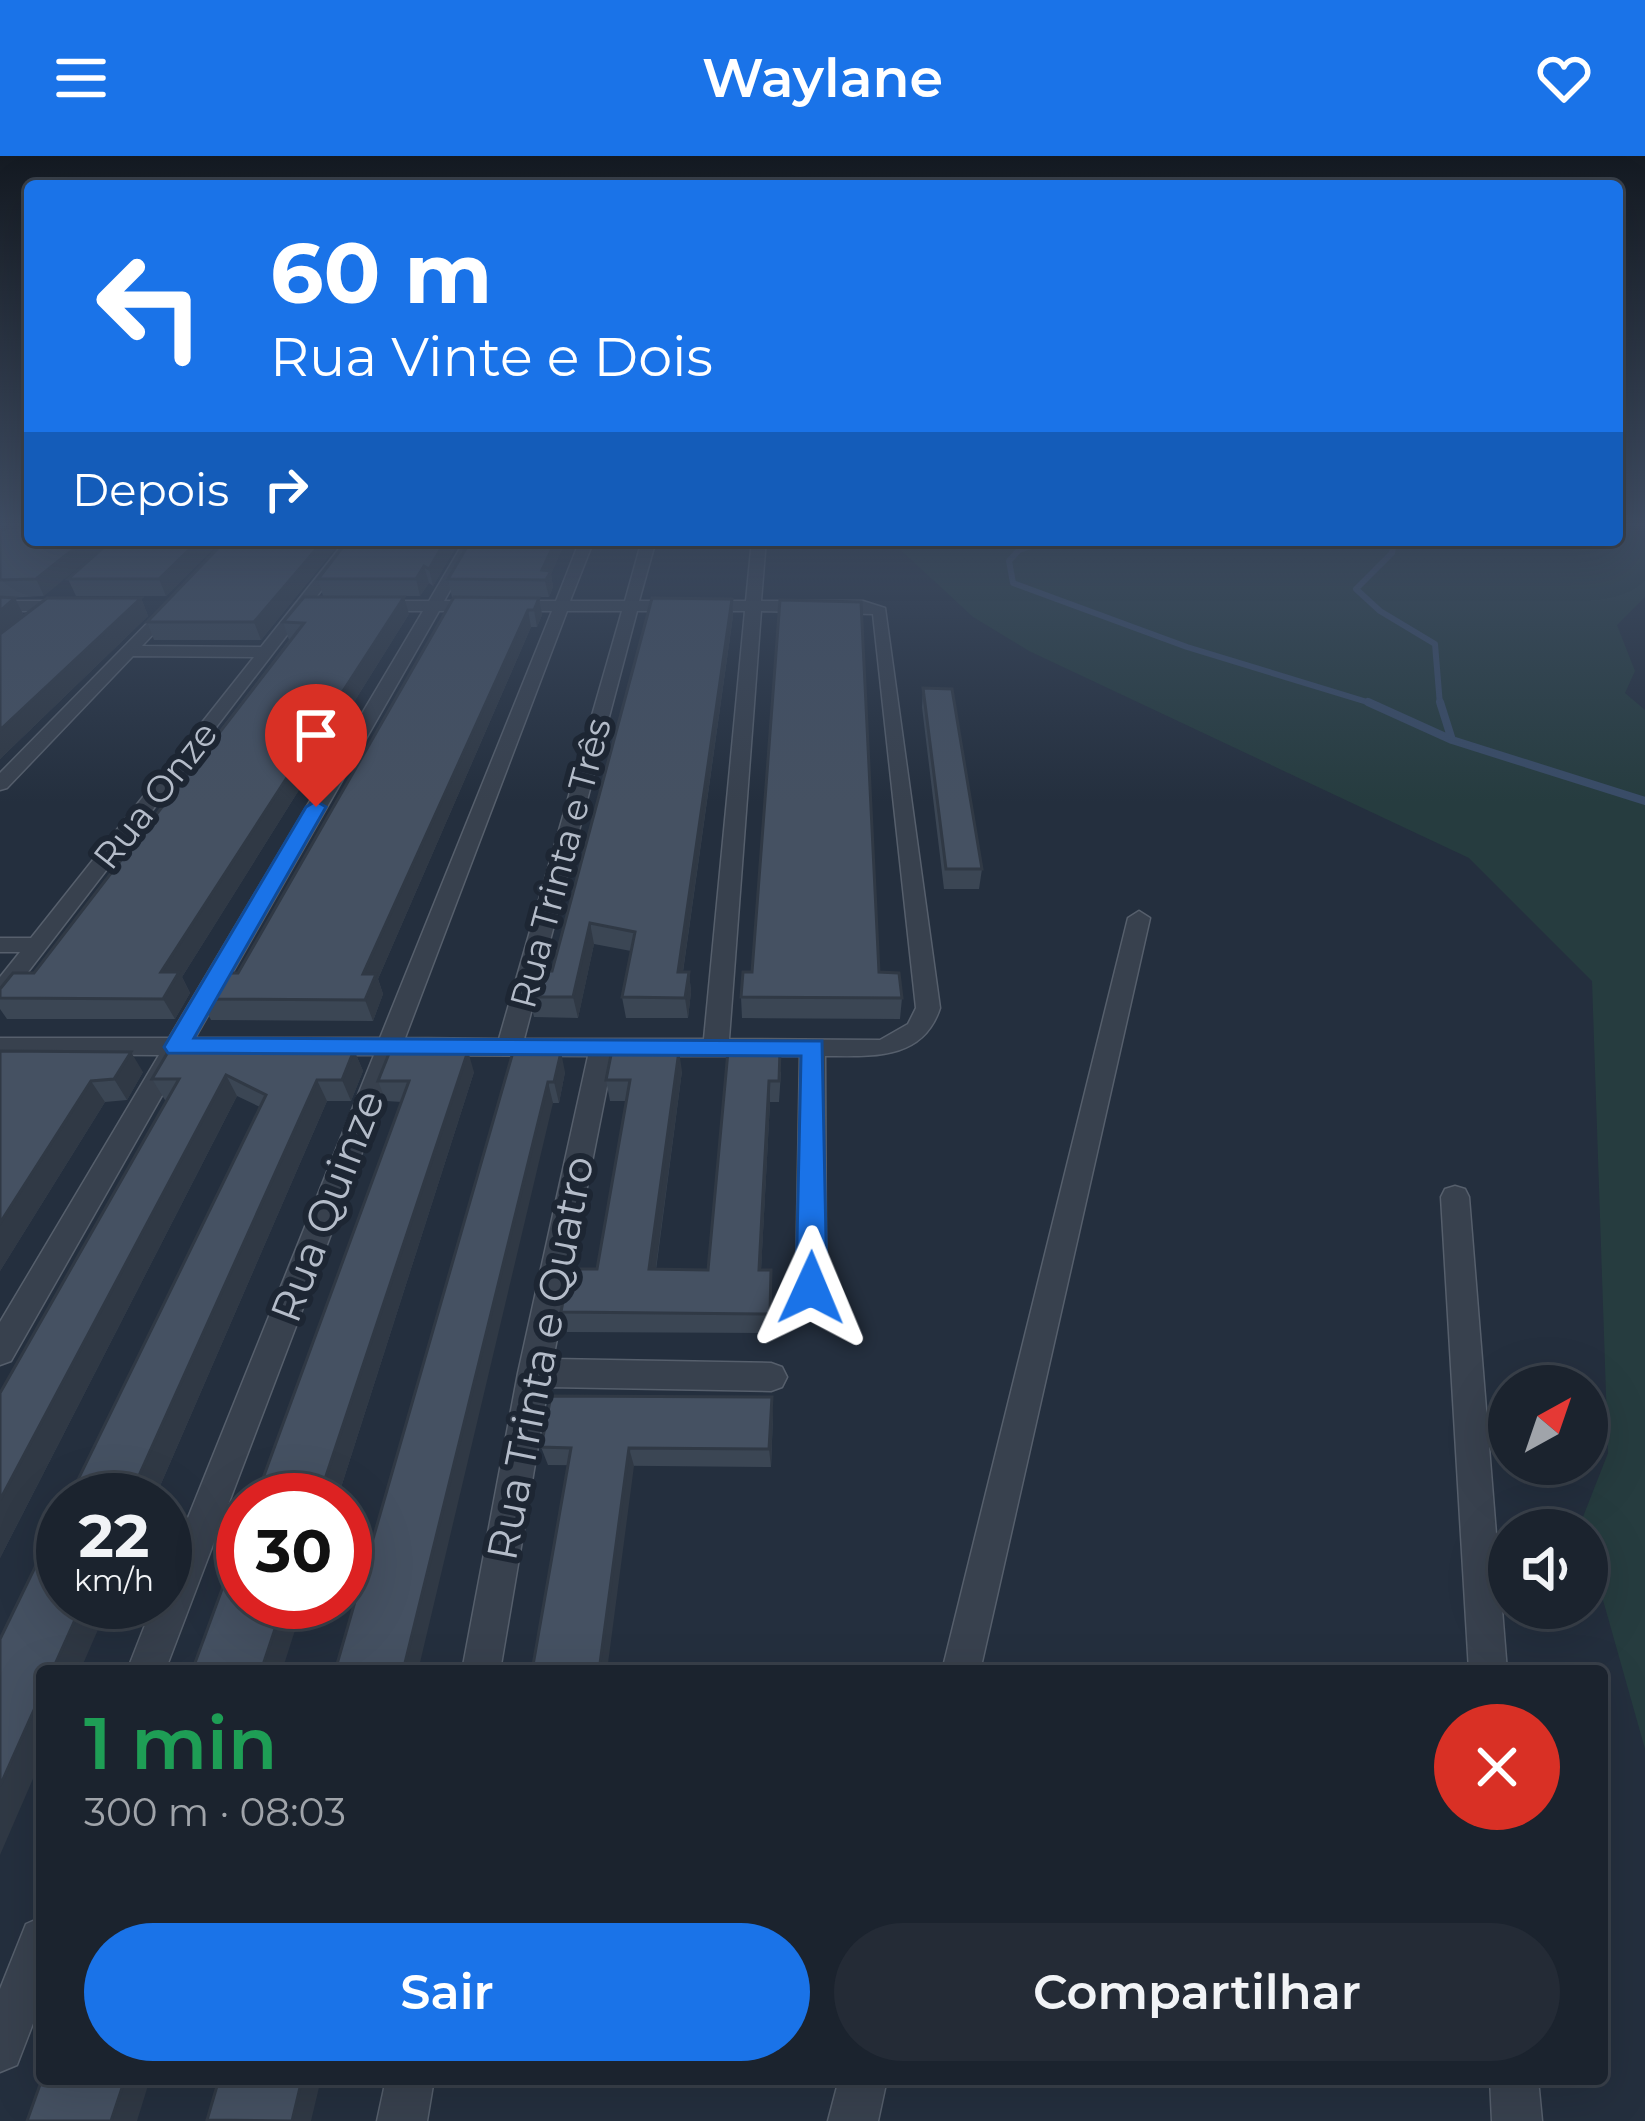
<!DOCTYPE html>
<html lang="pt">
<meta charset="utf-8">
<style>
:root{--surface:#1b232e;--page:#242b36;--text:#f1f3f6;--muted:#a0a4aa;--line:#39404a;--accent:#1a73e8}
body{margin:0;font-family:Montserrat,sans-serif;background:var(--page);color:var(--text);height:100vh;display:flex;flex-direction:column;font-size:45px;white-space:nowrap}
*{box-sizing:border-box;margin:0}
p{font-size:39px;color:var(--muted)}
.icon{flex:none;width:66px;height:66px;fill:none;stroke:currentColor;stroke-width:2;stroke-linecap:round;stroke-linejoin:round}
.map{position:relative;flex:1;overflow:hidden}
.panel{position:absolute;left:36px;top:1509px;width:1572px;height:420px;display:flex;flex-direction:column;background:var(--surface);border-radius:12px;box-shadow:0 12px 48px #0002,0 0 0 3px var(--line)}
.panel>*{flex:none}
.top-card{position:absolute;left:24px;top:24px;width:1599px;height:366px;border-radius:12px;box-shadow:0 12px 48px #0002,0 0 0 3px var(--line);background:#1a73e8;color:#fff;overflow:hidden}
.needle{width:78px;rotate:40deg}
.tools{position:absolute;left:1488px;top:1209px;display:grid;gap:24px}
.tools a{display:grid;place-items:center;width:120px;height:120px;border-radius:50%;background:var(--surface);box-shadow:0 12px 48px #0002,0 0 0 3px var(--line);font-size:60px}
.speed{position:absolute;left:36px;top:1317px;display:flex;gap:24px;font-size:60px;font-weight:700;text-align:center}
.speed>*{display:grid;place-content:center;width:156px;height:156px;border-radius:50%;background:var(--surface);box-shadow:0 12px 48px #0002,0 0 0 3px var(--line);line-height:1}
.speed small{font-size:30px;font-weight:400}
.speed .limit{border:18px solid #d22;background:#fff;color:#111}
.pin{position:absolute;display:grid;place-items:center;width:102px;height:102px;color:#fff;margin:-123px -51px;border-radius:50% 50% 50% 0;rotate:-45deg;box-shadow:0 0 12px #0007}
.pin .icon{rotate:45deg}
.me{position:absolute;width:132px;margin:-66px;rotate:1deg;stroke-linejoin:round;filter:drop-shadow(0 0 9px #0008)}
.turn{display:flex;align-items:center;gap:42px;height:252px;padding:0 48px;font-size:54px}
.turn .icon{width:156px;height:156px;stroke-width:2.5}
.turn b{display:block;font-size:84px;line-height:102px}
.then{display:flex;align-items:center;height:114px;padding:0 48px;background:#0003;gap:24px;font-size:45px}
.round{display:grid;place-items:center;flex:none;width:126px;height:126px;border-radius:63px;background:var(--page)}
.overview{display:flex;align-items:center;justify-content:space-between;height:204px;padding:0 48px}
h1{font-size:72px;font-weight:600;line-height:90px;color:#1e9e55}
.cta{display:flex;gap:24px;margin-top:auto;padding:24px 48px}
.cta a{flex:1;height:138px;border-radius:72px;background:var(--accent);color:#fff;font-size:48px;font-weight:600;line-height:138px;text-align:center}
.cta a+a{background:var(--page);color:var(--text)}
header{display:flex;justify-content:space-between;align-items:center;height:156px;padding:0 48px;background:var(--accent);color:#fff;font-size:54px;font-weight:600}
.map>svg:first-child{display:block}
.green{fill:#263c3f}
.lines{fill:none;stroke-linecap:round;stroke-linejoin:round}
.stream-far1{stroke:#394c67;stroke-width:6}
.stream{stroke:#394c67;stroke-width:8}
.street-casing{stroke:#565f6c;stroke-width:3}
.street{fill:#38414e;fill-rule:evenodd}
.wall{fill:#3b4654}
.shaded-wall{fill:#303945}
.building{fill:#455162;stroke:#303945;stroke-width:3}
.route{fill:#1a73e8;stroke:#114b97;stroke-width:3}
.labels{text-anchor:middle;stroke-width:12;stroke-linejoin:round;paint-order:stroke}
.far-street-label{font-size:36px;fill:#b4bcc9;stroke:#1d2633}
.street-label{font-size:42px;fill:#b4bcc9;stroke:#1d2633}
</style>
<header><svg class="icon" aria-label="menu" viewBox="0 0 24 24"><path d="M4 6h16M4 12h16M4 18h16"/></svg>Waylane<svg class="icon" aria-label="heart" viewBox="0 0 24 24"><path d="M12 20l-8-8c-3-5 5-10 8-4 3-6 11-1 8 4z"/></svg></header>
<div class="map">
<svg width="1645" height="1965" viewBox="0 0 1645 1965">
<rect width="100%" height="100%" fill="#242f3e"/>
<path class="green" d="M1617 371H1632L1645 388V441L1617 469 1635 515 1625 537 1645 554V1593L1581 1366 1608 1297 1592 825 1469 702 1029 495 973 461 890 384H1617Z"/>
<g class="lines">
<path class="stream-far1" d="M1050 384 1019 394 1009 405 1013 427 1187 491 1377 549
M1394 384 1392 397 1356 433 1380 455 1435 488 1440 549"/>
<path class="stream" d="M1368 546 1452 584 1645 645
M1440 546 1452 584"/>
<defs>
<path id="street" d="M346 384H360L8 842 0 845V821L20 796H0V782H31L254 501 133 500 7 632 0 634V617L167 447 180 450 142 490 261 491Z
M465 384H479L444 445H556L580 384H594L570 445H625L642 384H656L639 445H746L752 384H766L761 445H863L885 452 940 852C923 905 871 900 825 900L826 1132 822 1141 811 1144 800 1141 796 1132 800 900H613L553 1203 771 1207 782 1211 787 1221 782 1231 771 1235 548 1231 500 1515H462L518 1217 588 900 399 899 165 1515H127L154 1446H165V1419L374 899H185L11 1205 0 1209V1166L159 899 0 898V882H169L423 455H373L365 450 373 445H429ZM439 455H552L380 882H195ZM567 455H622L499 883 405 882ZM637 455H745L704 883H524ZM761 455 873 458 916 852 908 868 880 884 729 883Z
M0 445H74L82 450 74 455H0Z
M1139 755 1150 762 980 1515H942L1128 762Z
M1455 1030 1465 1033 1469 1041 1507 1515H1469L1441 1041 1445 1033Z
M42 1761V1844L17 1909 0 1916V1833L26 1768Z
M386 1923H434L427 1965H377Z
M839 1923H887L878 1965H828Z
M1490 1923H1538L1542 1965H1492Z"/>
</defs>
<use href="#street" class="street-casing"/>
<use href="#street" class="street"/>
</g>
<path class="wall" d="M0 371H30L44 440 4 442H15L24 460 141 442 148 460 0 603Z
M112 384H222L166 440H76L68 423Z
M226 384H342L261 484H154L147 466Z
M460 384 433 430 429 427 420 440H323L318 423Z
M566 384 551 418 553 431 549 441H452L448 423Z
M454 441 539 442 542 459 537 471H531L378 823 383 838 373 865 211 864 200 843 238 817Z
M732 443 733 460 683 816H689L691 836 688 862H626L622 841 631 795 594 788 578 862 534 861 529 841 552 815Z
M409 458 182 821 190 837 175 863H7L0 853V833L34 817 289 484 283 466Z
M923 532 982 713 979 733H944L922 551Z
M879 816 902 842 900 863 742 862 741 841Z
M354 894 363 915 351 945H327L154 1344H68L260 951 237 940 0 1402V1237L167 944H165L152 923Z
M0 895 143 916 127 944 105 946 0 1115Z
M728 895 781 916 779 946H770L761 1114 772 1134 771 1177 567 1176 561 1156 597 1113 627 945H610L606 924 682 915 656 1114H708Z
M513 896 565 916 559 947H553Z
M474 916 337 1344H255L402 946 386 945 378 925Z
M773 1260 771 1311 548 1309 541 1291Z"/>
<path class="shaded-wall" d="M85 384H112L44 440 36 423Z
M199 384H222L166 440 159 423Z
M324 384H342L261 484 254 466Z
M446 384H460L433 430 429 413Z
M556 384H566L551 418 553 431 549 441 542 414Z
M424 410 429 427 420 440 416 423Z
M404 441 409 458 182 821 190 837 175 863 163 843 161 816Z
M15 442 24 460 0 480V455Z
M141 442 148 460 0 603V574Z
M539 442 542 459 537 471 534 454Z
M732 443 733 460 680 836 678 816Z
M528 454 531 471 378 823 383 838 373 865 365 844 363 818Z
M590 767 594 788 578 862 573 841Z
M689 816 691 836 688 862 685 842Z
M354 894 363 915 351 945 342 924Z
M468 895 474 916 337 1344H318Z
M679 895 682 915 653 1133 649 1113Z
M131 896 143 916 127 944 114 923Z
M561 896 565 916 559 947 554 926Z
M226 919 237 940 0 1402V1344Z
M317 924 327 945 154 1344H128Z
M91 925 105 946 0 1115V1067Z
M769 925 770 946 760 1134 759 1114Z
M548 926 553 947 418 1515H403Z
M772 1241 773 1260 771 1311 769 1293Z
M629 1292 634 1310 607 1515H599Z
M83 1446H110L80 1515H52Z
M284 1446H304L282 1515H261Z
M42 1536V1602L0 1699V1630Z
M125 1923H150L137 1965H111Z
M302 1923H321L311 1965H292Z"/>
<path class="building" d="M7 371H30V384H85L36 423 0 424V376Z
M112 384H199L159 423H68Z
M226 384H324L254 466H147Z
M348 384H446L429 413 424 410 416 423H318Z
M471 384H556L542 414 551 415 546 424 448 423Z
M0 441 15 442 0 455Z
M304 441H404L161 816H179L163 843 0 842V833L13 817H34L304 467 283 466Z
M454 441 539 442 534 454H528L363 818H376L365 844 200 843 215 817H238Z
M47 442H141L0 574V478Z
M652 442 732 443 678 816H689L685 842 622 841 635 776 590 767 573 841H529L536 815H552Z
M780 444 861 446 879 816 899 817 902 842 741 841 743 816H752Z
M923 532 952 533 982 713H946Z
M354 894 342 924H317L128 1344H68L266 939 226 919 0 1344V1237L179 923H152L168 896Z
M612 894 679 895 649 1113 708 1114 728 895H780L779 925H769L759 1114H771L770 1158 561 1156 569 1113H597L630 924H606Z
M0 895 131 896 114 923 91 925 0 1067Z
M390 895H468L318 1344H255L409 925H378Z
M513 896H561L554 926H548L403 1515H335Z
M551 1240 772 1241 769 1293 629 1292 599 1515H532L571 1292 541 1291Z
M63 1354V1446H83L52 1515H42V1536L0 1630V1483Z
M243 1376V1446H284L261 1515H192Z
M42 1923H125L111 1965H27Z
M219 1923H302L292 1965 207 1964Z"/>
<linearGradient id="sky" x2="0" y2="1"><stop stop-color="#141a22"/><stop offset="0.57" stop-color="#3f4d63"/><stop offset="1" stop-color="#3f4d63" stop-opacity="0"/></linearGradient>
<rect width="1645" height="646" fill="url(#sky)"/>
<path class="route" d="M316 645 326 651 194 882 822 885 827 1132 822 1141 811 1144 800 1141 796 1132 801 900 168 897 164 891 306 651Z"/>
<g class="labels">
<g class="far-street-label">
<text transform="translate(155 639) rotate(-52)" y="13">Rua Onze</text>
<text transform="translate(560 707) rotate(-75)" y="13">Rua Trinta e Três</text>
</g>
<g class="street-label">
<text transform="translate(327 1050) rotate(-69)" y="15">Rua Quinze</text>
<text transform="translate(540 1202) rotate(-79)" y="15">Rua Trinta e Quatro</text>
</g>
</g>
</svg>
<div class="tools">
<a><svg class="needle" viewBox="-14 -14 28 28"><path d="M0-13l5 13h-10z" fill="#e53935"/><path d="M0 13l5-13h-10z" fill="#a0a4aa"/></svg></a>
<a><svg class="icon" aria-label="sound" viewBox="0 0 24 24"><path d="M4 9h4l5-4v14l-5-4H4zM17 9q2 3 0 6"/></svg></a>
</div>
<div class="speed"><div>22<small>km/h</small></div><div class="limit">30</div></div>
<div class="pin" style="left:316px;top:651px;background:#d93025"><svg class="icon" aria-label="arrive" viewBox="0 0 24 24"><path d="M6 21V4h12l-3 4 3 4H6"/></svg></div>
<svg class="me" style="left:811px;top:1132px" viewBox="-20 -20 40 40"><path d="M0-17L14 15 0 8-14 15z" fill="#1a73e8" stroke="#fff" stroke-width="4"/></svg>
<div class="top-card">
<div class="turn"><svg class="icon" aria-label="left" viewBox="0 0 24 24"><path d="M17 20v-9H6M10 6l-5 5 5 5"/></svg><div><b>60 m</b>Rua Vinte e Dois</div></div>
<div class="then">Depois<svg class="icon" aria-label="right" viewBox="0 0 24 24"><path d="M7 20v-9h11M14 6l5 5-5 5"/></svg></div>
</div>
<section class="panel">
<div class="overview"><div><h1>1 min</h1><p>300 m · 08:03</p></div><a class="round" style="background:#d93025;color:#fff"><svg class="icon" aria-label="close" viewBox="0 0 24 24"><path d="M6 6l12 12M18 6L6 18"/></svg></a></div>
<div class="cta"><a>Sair</a><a>Compartilhar</a></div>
</section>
</div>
